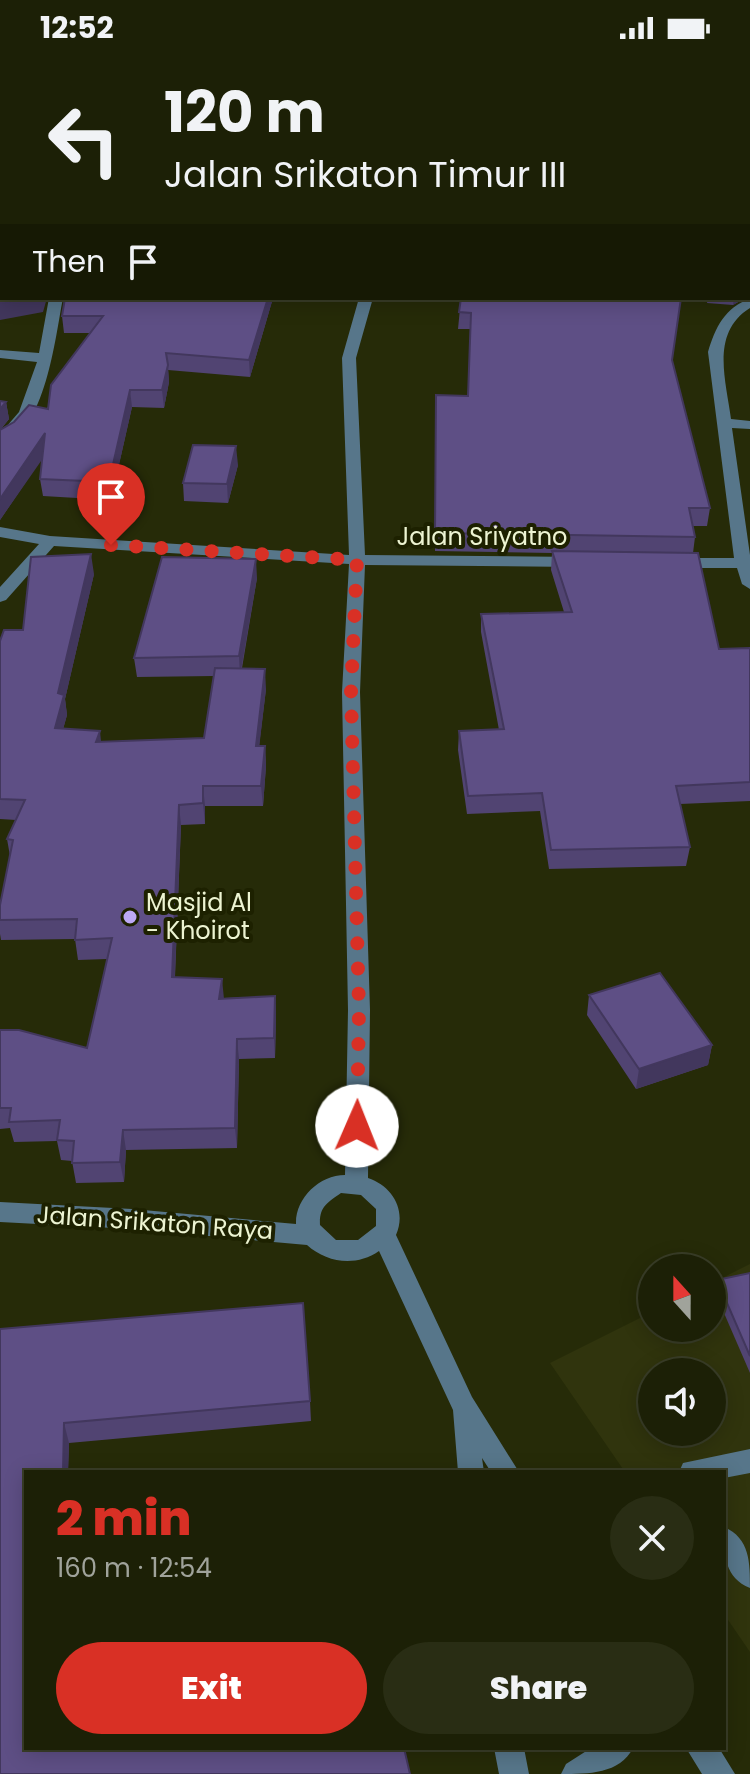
<!DOCTYPE html>
<meta charset="utf-8">
<style>
:root{--surface:#1c2006;--page:#292d14;--text:#f1f3f6;--muted:#a0a39b;--line:#3a3e28;--accent:#d93025}
body{margin:0;font-family:Poppins,sans-serif;background:var(--page);color:var(--text);height:100vh;display:flex;flex-direction:column;font-size:30px;white-space:nowrap}
*{box-sizing:border-box;margin:0}
p{font-size:26px;color:var(--muted)}
.icon{flex:none;width:44px;height:44px;fill:none;stroke:currentColor;stroke-width:2;stroke-linecap:round;stroke-linejoin:round}
.map{position:relative;flex:1;overflow:hidden}
.panel{position:absolute;left:24px;top:1414px;width:702px;height:280px;display:flex;flex-direction:column;background:var(--surface);border-radius:0px;box-shadow:0 4px 20px #0003,0 0 0 2px var(--line)}
.panel>*{flex:none}
.guide{position:absolute;left:0px;top:0px;width:750px;height:244px;box-shadow:0 4px 20px #0003,0 0 0 2px var(--line);background:#1c2006;color:var(--text);overflow:hidden}
.needle{width:52px;rotate:339deg}
.buttons{position:absolute;left:638px;top:1198px;display:grid;gap:16px}
.buttons a{display:grid;place-items:center;width:88px;height:88px;border-radius:50%;background:var(--surface);box-shadow:0 4px 20px #0003,0 0 0 2px var(--line);font-size:40px}
.pin{position:absolute;display:grid;place-items:center;width:68px;height:68px;color:#fff;margin:-82px -34px;border-radius:50% 50% 50% 0;rotate:-45deg;box-shadow:0 0 8px #0007}
.pin .icon{rotate:45deg}
.me{position:absolute;width:88px;margin:-44px;rotate:1deg;stroke-linejoin:round;filter:drop-shadow(0 0 6px #0008)}
.turn{display:flex;align-items:center;gap:28px;height:168px;padding:0 32px;font-size:36px}
.turn .icon{width:104px;height:104px;stroke-width:2.5}
.turn b{display:block;font-size:56px;line-height:68px}
.then{display:flex;align-items:center;height:76px;padding:0 32px;background:#0003;gap:16px;font-size:30px}
.round{display:grid;place-items:center;flex:none;width:84px;height:84px;border-radius:42px;background:var(--page)}
.summary{display:flex;align-items:center;justify-content:space-between;height:136px;padding:0 32px}
h1{font-size:48px;font-weight:800;line-height:60px;color:var(--accent)}
.action{display:flex;gap:16px;margin-top:auto;padding:16px 32px}
.action a{flex:1;height:92px;border-radius:48px;background:var(--accent);color:#fff;font-size:32px;font-weight:800;line-height:92px;text-align:center}
.action a+a{background:var(--page);color:var(--text)}
.status{display:flex;justify-content:space-between;align-items:center;height:56px;padding:0 40px;background:var(--surface);direction:ltr}
.status svg{height:22px;fill:currentColor}
.map>svg:first-child{display:block}
.built{fill:#30340d;fill-rule:evenodd}
.lines{fill:none;stroke-linecap:round;stroke-linejoin:round}
.minor{fill:#57768a;fill-rule:evenodd}
.wall{fill:#514472}
.shaded-wall{fill:#42375d}
.building{fill:#5e4f85;stroke:#42375d;stroke-width:2}
.route{stroke:#d93025;stroke-width:14;stroke-dasharray:0 25.2}
.poi-dot{fill:#bda9f5;stroke:#1d2100;stroke-width:3}
.labels{text-anchor:middle;stroke-width:8;stroke-linejoin:round;paint-order:stroke}
.street-label{font-size:24px;fill:#edf4d2;stroke:#1d2100}
.poi-label{font-size:24px;fill:#edf4d2;stroke:#1d2100;text-anchor:start}
</style>
<div class="status"><b>12:52</b><svg viewBox="0 0 49 12"><path d="M0 12V9h3v3zM5 12V6h3v6zM10 12V3h3v9zM15 12V0h3v12zM26 1h20v11H26zM47 4h2v5h-2z"/></svg></div>
<div class="map">
<svg width="750" height="1718" viewBox="0 0 750 1718">
<rect width="100%" height="100%" fill="#262b08"/>
<path class="built" d="M750 1208V1596L724 1558V1416H625L550 1307 652 1256V1272H712V1227ZM652 1316H712V1376H652Z"/>
<g class="lines">
<path class="minor" d="M0 86H2V94H0Z
M2 127V135L0 136V128Z
M49 242H63C55 282 46 375 0 390V378L19 356 37 306 0 302V294L39 297Z
M359 242H373L356 302 365 499 578 501 586 506 578 511 365 509 360 636 370 954 368 1122C392 1130 407 1154 396 1179L472 1341 519 1416H491L482 1402 484 1416H458L453 1354 379 1195C356 1211 327 1207 307 1189L132 1173 0 1166V1146L132 1153 296 1168C295 1143 319 1119 345 1119L348 954 342 636 349 508 54 490 6 544 0 546V531L39 488 0 481V471L50 480 349 499 342 302ZM341 1137 361 1139 376 1153V1170L358 1184H336L320 1169C319 1151 327 1147 341 1137Z
M750 243V252C710 277 726 324 731 363L750 365V373L732 372 750 499V533L742 528 737 512H674L666 507 674 502H734L708 296C715 272 725 251 750 243Z
M750 1393V1417L724 1422V1416H679L683 1407Z
M724 1471C750 1482 750 1507 750 1532 723 1521 724 1496 724 1471Z
M494 1692H524L529 1718H499Z
M591 1692H633C620 1718 588 1718 561 1718L566 1708Z
M686 1692H719L735 1718H702Z"/>
</g>
<path class="wall" d="M0 12H2V84H0Z
M63 242H273L250 321 168 314 169 326 164 352 132 351 111 444 43 440 40 423 42 402 0 464V345L6 346 9 363 1 373 48 353 90 277H64L62 260 64 248Z
M461 242 672 305 710 452 707 470H693L695 481 693 497 719 593 750 592V745L680 748 690 791 686 810 549 813 540 755 467 758 458 694 459 675 499 674 481 576V558L564 556 551 514 552 497 435 495 436 339 468 340 471 273H458Z
M708 242H745L733 249 707 247Z
M238 409 228 447 184 445 183 427Z
M94 518 65 643 67 659 63 673 101 686 204 682 214 620 137 621 134 602 257 522 242 612 266 633 259 690H265L266 710 263 750H205V768L181 769 175 921 224 942 275 940 276 960 275 1002 239 1003 237 1092 126 1094 124 1126 76 1127 72 1105 61 1104 57 1085 14 1086 10 1072 0 1073V974L87 992 107 903 78 904 75 883 1 884 0 878V849L10 800 7 783 16 764 0 763V585L23 574Z
M589 939 712 989 708 1009 636 1033 587 959Z
M750 1217V1317L714 1234 717 1224Z
M0 1273 310 1345 311 1365 69 1387 68 1416H26L0 1718Z"/>
<path class="shaded-wall" d="M750 224V233L748 241V225Z
M26 242H47L43 256 0 264V247Z
M268 242H273L250 321 249 304Z
M734 242H745L733 249Z
M168 309 169 326 164 352 162 334Z
M130 334 132 351 111 444 109 426Z
M6 346 9 363 0 374V353Z
M45 377 48 395 0 464V443Z
M236 390 238 409 228 447 227 428Z
M91 498 94 518 65 643 67 659 58 692 55 672 58 637Z
M256 503 257 522 240 620 239 600Z
M265 613 266 633 257 710 256 690Z
M100 675 102 695 96 686Z
M265 690 266 710 263 750 261 730Z
M203 730 205 750V768L203 747Z
M179 749 181 769 174 941 172 921Z
M222 923 224 943H219Z
M275 940 276 960 275 1002 274 982Z
M237 983 239 1003 237 1092 235 1072Z
M712 989 708 1009 636 1033 639 1013Z
M123 1074 126 1094 124 1126 120 1106Z
M64 1367 69 1387 68 1416H63Z"/>
<path class="building" d="M0 0H750V106H748V2H2V10L0 11Z
M2 21V69H0V22Z
M748 109 750 116V170L748 171Z
M0 142H2V242H26L0 247Z
M748 173 750 180V224L748 225Z
M65 242H268L249 304 166 297 168 309 162 334H130L109 426 40 423 45 377 0 443V374L14 366 29 349 48 353 51 329 103 260H62Z
M461 242H681L672 304 710 452H689L695 481 435 477 436 339 468 340 471 257 459 256Z
M0 345 6 346 0 353Z
M193 389 236 390 227 428 183 427Z
M552 495 698 497 719 593 750 592V726L676 730 690 791 551 794 542 737 468 740 459 675 504 673 481 558 572 556Z
M91 498 58 637 64 639 55 672 100 675 96 686 204 682 215 612 265 613 256 690H265L261 730H203V747L179 749 172 921 222 923 219 943 275 940 274 982 237 983 235 1072 123 1074 120 1106 72 1107 74 1085 57 1084 60 1064 9 1066 11 1052H0V974H19L87 992 112 882 75 884 77 863 0 864V849L13 784 7 783 25 744 0 743V585L4 574H23L31 501Z
M162 501 256 503 239 600 134 602Z
M660 917 712 989 639 1013 589 939Z
M750 1217V1300L717 1224Z
M303 1247 310 1345 64 1367 63 1416H26V1692H404L410 1718H0V1273Z"/>
<g class="lines">
<path class="route" d="M111 489 357 504 351 636 359 954 357 1070"/>
</g>
<circle class="poi-dot" cx="130" cy="861" r="8"/>
<g class="labels">
<g class="street-label">
<text x="482" y="489">Jalan Sriyatno</text>
<text transform="translate(155 1167) rotate(4)" y="8">Jalan Srikaton Raya</text>
</g>
<g class="poi-label">
<text x="146" y="855">Masjid Al<tspan x="146" dy="28">- Khoirot</tspan></text>
</g>
</g>
</svg>
<div class="buttons">
<a><svg class="needle" viewBox="-14 -14 28 28"><path d="M0-13l5 13h-10z" fill="#e53935"/><path d="M0 13l5-13h-10z" fill="#a0a39b"/></svg></a>
<a><svg class="icon" aria-label="sound" viewBox="0 0 24 24"><path d="M4 9h4l5-4v14l-5-4H4zM17 9q2 3 0 6"/></svg></a>
</div>
<div class="pin" style="left:111px;top:489px;background:#d93025"><svg class="icon" aria-label="arrive" viewBox="0 0 24 24"><path d="M6 21V4h12l-3 4 3 4H6"/></svg></div>
<svg class="me" style="left:357px;top:1070px" viewBox="-20 -20 40 40"><circle r="19" fill="#fff"/><path d="M0-13L10 11 0 6-10 11z" fill="#d93025"/></svg>
<div class="guide">
<div class="turn"><svg class="icon" aria-label="left" viewBox="0 0 24 24"><path d="M17 20v-9H6M10 6l-5 5 5 5"/></svg><div><b>120 m</b>Jalan Srikaton Timur III</div></div>
<div class="then">Then<svg class="icon" aria-label="arrive" viewBox="0 0 24 24"><path d="M6 21V4h12l-3 4 3 4H6"/></svg></div>
</div>
<section class="panel">
<div class="summary"><div><h1>2 min</h1><p>160 m · 12:54</p></div><a class="round"><svg class="icon" aria-label="close" viewBox="0 0 24 24"><path d="M6 6l12 12M18 6L6 18"/></svg></a></div>
<div class="action"><a>Exit</a><a>Share</a></div>
</section>
</div>
